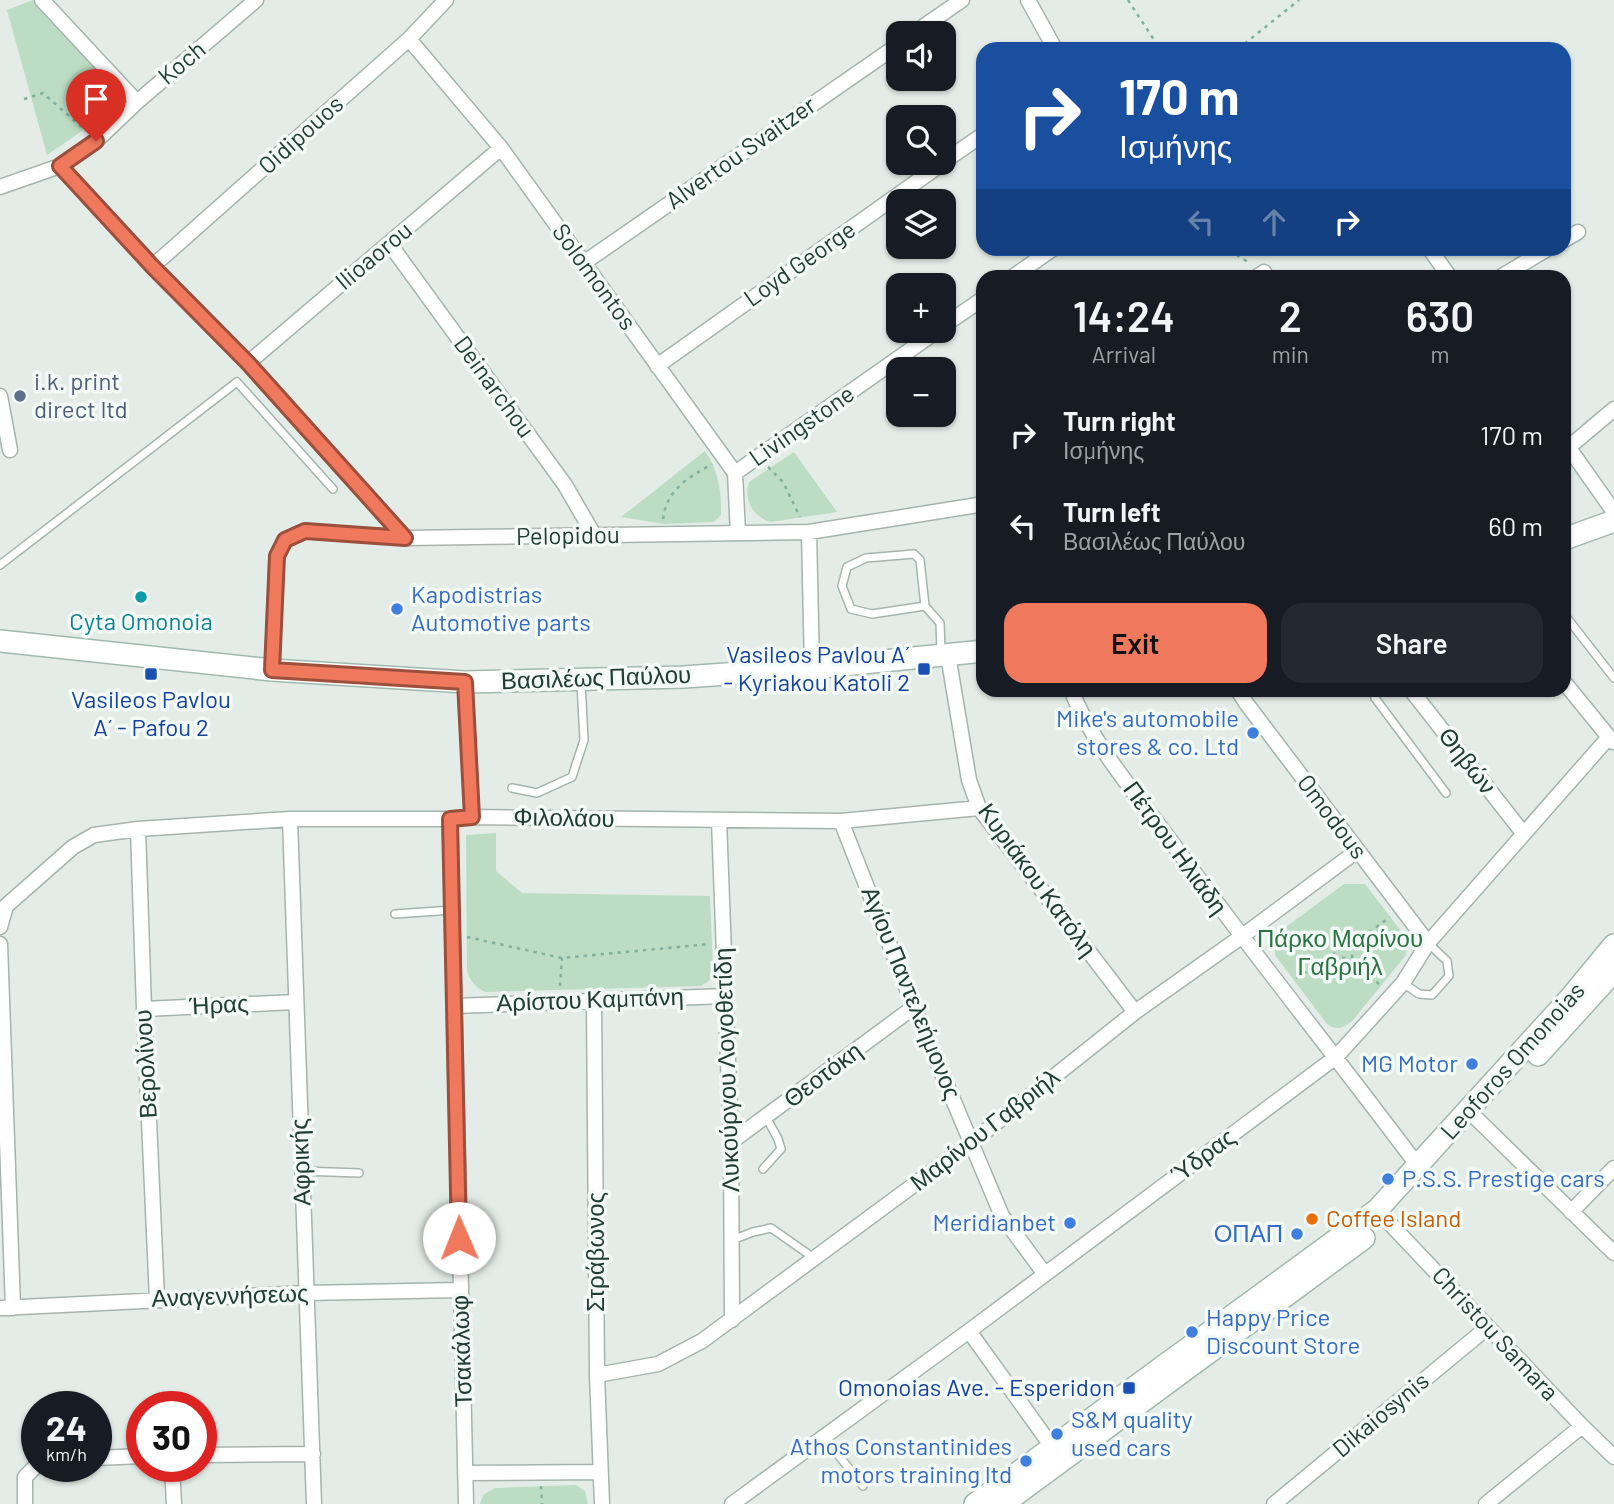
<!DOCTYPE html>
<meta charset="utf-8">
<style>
:root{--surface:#171b24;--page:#242831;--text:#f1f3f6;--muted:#9ea1a6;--accent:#f0795d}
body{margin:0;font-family:Barlow,sans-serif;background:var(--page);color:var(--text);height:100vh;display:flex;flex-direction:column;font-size:26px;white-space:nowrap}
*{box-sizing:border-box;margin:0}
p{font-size:23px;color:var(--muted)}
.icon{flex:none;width:38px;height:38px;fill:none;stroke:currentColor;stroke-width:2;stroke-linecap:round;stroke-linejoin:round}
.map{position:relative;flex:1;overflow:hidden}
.sheet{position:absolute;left:976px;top:270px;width:595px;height:427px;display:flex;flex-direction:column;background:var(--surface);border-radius:21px;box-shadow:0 2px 5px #0004}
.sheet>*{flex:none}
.guide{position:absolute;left:976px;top:42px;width:595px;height:214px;border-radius:21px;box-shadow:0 2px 5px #0004;background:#1a4fa0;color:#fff;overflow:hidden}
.fabs{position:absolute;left:886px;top:21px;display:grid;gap:14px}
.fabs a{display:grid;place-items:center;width:70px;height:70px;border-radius:14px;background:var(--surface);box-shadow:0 2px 5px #0004;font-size:35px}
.speed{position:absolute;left:21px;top:1391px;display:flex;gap:14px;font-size:35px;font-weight:700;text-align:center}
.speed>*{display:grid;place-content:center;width:91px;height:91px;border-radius:50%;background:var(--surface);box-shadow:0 2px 5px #0004;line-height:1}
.speed small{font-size:18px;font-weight:400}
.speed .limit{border:10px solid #d22;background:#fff;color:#111}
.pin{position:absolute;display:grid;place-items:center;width:60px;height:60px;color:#fff;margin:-72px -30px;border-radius:50% 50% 50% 0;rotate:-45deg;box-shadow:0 0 7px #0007}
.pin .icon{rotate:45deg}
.me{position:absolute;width:77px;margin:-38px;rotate:359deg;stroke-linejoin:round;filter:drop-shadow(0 0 5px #0008)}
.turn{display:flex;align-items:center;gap:24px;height:147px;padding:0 28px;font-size:32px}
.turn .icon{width:91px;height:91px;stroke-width:2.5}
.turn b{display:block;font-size:49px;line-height:60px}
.lanes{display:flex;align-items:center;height:66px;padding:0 28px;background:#0003;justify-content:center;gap:35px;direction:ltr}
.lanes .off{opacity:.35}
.eta{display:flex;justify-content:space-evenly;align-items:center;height:119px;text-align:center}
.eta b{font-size:42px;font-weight:600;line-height:49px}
.cta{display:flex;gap:14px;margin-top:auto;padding:14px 28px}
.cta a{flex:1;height:80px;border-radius:21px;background:var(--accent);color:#111;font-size:28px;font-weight:600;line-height:80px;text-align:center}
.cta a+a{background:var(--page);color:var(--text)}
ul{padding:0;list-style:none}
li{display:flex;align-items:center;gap:21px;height:91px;padding:0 28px}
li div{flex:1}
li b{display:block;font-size:26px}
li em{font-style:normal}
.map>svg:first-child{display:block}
.green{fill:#bcddc3}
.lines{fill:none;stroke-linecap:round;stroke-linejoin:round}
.lane-casing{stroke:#a5b4ae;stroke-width:10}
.street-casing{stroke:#a5b4ae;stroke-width:17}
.secondary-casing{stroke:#a1b8af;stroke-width:24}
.path{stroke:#83b09f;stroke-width:2.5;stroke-dasharray:3.5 5;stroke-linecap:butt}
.lane{stroke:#fff;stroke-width:7}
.street{stroke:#fff;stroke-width:14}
.secondary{stroke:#fff;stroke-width:21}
.route-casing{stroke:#9c4f3c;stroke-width:18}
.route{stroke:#f0795d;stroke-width:12}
.service-dot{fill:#5c6f8a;stroke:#f3f9f6;stroke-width:2.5}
.culture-dot{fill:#0f9aa8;stroke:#f3f9f6;stroke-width:2.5}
.shop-dot{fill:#3f7fe0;stroke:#f3f9f6;stroke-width:2.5}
.transit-dot{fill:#1a4fb4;stroke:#f3f9f6;stroke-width:2.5}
.food-dot{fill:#e8710a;stroke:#f3f9f6;stroke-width:2.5}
.labels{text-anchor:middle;stroke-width:7;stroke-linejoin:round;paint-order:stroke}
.street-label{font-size:24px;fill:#223d35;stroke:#f3f9f6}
.service-label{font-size:24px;fill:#4e5e75;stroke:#f3f9f6;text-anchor:start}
.shop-label{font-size:24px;fill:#366cbe;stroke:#f3f9f6;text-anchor:end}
.culture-label{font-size:24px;fill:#0d838f;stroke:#f3f9f6}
.transit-label{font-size:24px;fill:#164399;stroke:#f3f9f6;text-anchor:end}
.park-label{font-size:24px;fill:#2d7445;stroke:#f3f9f6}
.food-label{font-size:24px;fill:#c56008;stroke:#f3f9f6;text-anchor:start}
</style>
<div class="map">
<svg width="1614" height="1504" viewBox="0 0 1614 1504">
<rect width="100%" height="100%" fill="#e3ece7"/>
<path class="green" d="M33 0 127 100 47 155 7 10Z
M705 451C718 469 722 493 721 515L714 522 664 524 621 517Z
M794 452 837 512 771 522C753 517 743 500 749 482Z
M496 833V871L522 893 710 896 713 970 710 980 701 986 485 992C475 987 470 981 467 970L466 835Z
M1344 884H1365L1404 935 1407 942 1406 955 1353 1020C1345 1027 1337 1032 1327 1024L1275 955 1274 946 1279 932Z
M576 1485 585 1491 588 1504H480L483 1495 495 1488Z"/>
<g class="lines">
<defs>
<path id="lane" d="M0 565 237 382 333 489
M925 606 872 614 851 609 842 586 847 567 866 558 914 554 920 560 925 606 940 623 941 651
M1564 614 1614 678
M1373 690 1375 698 1446 793
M512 788 537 793 572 777 584 740 581 683
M395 914 452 910
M1403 983 1419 994 1432 995 1449 976 1447 961 1428 943
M763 1169 781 1149 778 1139 766 1117
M302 1171 359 1173
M732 1240 753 1232 771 1228 814 1258
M824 1437 863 1486"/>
<path id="street" d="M42 0 137 102
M1028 0 1055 49
M914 33 962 0
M409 39 501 148 735 473 738 533
M943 162 984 134
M60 166 153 266 248 363 405 538
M0 187 60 166 96 141 137 102 256 0
M1564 240 1578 232
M389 243 565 485 594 535
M1429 248 1449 276
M585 262 898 45
M153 266 409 39 446 0
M1014 276 1054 248
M1258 276 1264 272 1266 276
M1502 276 1549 248
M943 326 984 298
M248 363 501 148
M657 366 943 163
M0 396 10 450
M1564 441 1614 512
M1569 447 1614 409
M735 473 937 331
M809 532 812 668
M948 655 969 780 979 808 1135 1012
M272 670 277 556 285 540 305 531 405 538 809 532 984 504
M465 682 472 817
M1564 682 1613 742
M1071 690C1094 747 1137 795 1173 844 1253 953 1337 1058 1418 1166
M1238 690 1246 703 1428 943
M1411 690 1523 833
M290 819 314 1504
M450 819 466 1504
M719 820 731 1142 732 1320
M841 821 914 1007 1002 1216 1044 1273
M138 829 144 1009 157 1299
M0 927 6 906 73 847 94 835 138 829 290 819H450L472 817 841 821 979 808
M0 944 13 1308
M594 1000 597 1375 602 1504
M454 1006 726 996
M144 1009 295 1002
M1477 1119 1614 1253
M731 1142 914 1007
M1377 1210 1582 1426 1614 1457
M1571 1212 1614 1168
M0 1308 306 1293 460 1290
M969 1331 1053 1448
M597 1375 658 1364 702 1341 972 1142 1135 1012 1241 937 1357 851
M201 1455 313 1454
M96 1458 142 1456
M172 1466 174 1504
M465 1473 600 1472
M25 1504V1477L37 1465
M732 1504 969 1331 1336 1057 1403 983 1428 943 1609 737
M1274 1504 1488 1327
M1486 1504 1582 1426"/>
<path id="secondary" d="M1564 539 1614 521
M0 641 272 670 465 682 684 677 812 668 984 651
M1538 1055 1614 971
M975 1504 1377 1210 1571 997 1614 945
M1003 1504 1364 1238"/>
</defs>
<use href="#lane" class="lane-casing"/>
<use href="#street" class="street-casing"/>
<use href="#secondary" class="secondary-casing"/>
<path class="path" d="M1128 0 1160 49
M1238 49 1299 0
M24 99 43 93 86 131
M1232 248 1234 253 1251 264
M768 467 783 482 800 517
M663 519C667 489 688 478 712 464
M467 937 562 958 710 944
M1334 956V938L1353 944
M1352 958 1353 944 1390 917
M1296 978C1343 951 1340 948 1381 986
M560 986 562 958
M541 1486 542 1504"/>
<use href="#lane" class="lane"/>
<use href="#street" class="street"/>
<use href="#secondary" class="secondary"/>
</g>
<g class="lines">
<defs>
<path id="route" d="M96 141 60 166 153 267 248 363 405 538 305 531 285 540 277 556 272 670 465 682 472 817 450 819 459 1238"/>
</defs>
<use href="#route" class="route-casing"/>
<use href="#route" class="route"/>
</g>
<circle class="service-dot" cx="20" cy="396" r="7"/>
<circle class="culture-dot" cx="141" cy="597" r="7"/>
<g class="shop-dot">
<circle cx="397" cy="609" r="7"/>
<circle cx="1253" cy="733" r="7"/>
<circle cx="1472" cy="1064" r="7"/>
<circle cx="1388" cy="1179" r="7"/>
<circle cx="1070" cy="1223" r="7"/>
<circle cx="1297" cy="1234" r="7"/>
<circle cx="1192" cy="1332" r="7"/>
<circle cx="1057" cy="1434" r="7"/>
<circle cx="1026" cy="1461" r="7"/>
</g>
<g class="transit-dot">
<rect x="917" y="662" width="14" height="14" rx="3.5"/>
<rect x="144" y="667" width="14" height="14" rx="3.5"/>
<rect x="1122" y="1381" width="14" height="14" rx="3.5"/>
</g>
<circle class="food-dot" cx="1312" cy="1219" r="7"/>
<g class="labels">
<g class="street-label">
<text transform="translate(182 63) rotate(-40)" y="8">Koch</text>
<text transform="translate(301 135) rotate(-42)" y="8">Oidipouos</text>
<text transform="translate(741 153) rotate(-35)" y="8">Alvertou Svaitzer</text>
<text transform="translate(374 256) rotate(-40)" y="8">Ilioaorou</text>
<text transform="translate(800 264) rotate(-35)" y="8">Loyd George</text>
<text transform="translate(594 277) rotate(54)" y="8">Solomontos</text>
<text transform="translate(494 387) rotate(54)" y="8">Deinarchou</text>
<text transform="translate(802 426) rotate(-35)" y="8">Livingstone</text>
<text transform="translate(568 536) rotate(-1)" y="8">Pelopidou</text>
<text transform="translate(596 678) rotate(-2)" y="8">Βασιλέως Παύλου</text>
<text transform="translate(1467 761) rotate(52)" y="8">Θηβών</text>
<text transform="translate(1332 817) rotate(53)" y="8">Omodous</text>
<text transform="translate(564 818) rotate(1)" y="8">Φιλολάου</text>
<text transform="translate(1175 848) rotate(54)" y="8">Πέτρου Ηλιάδη</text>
<text transform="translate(1037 880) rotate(54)" y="8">Κυριάκου Κατόλη</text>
<text transform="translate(911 993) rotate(68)" y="8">Αγίου Παντελεήμονος</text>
<text transform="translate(590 1000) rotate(-2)" y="8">Αρίστου Καμπάνη</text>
<text transform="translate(219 1005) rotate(-3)" y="8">Ήρας</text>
<text transform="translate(1513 1061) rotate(-48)" y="8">Leoforos Omonoias</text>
<text transform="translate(146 1064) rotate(-93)" y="8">Βερολίνου</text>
<text transform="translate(727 1070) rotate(-92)" y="8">Λυκούργου Λογοθετίδη</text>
<text transform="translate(823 1075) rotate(-37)" y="8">Θεοτόκη</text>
<text transform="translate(985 1130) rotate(-38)" y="8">Μαρίνου Γαβριήλ</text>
<text transform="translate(1203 1156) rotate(-37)" y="8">Ύδρας</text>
<text transform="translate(301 1162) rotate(-92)" y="8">Αφρικής</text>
<text transform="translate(596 1252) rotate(-90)" y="8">Στράβωνος</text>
<text transform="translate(230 1296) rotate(-2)" y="8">Αναγεννήσεως</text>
<text transform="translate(1495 1334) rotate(47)" y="8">Christou Samara</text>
<text transform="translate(462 1351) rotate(-92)" y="8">Τσακάλωφ</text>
<text transform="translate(1381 1415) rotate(-40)" y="8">Dikaiosynis</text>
</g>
<g class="service-label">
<text x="34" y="390">i.k. print<tspan x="34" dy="28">direct ltd</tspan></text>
</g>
<g class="shop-label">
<text x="411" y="603" text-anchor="start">Kapodistrias<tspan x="411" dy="28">Automotive parts</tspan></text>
<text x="1239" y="727">Mike's automobile<tspan x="1239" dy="28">stores &amp; co. Ltd</tspan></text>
<text x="1458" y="1072">MG Motor</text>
<text x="1402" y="1187" text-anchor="start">P.S.S. Prestige cars</text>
<text x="1056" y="1231">Meridianbet</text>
<text x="1283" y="1242">ΟΠΑΠ</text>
<text x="1206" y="1326" text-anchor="start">Happy Price<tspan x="1206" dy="28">Discount Store</tspan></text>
<text x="1071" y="1428" text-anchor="start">S&amp;M quality<tspan x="1071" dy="28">used cars</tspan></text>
<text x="1012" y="1455">Athos Constantinides<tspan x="1012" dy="28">motors training ltd</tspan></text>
</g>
<g class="culture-label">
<text x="141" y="630">Cyta Omonoia</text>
</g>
<g class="transit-label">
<text x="910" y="663">Vasileos Pavlou A´<tspan x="910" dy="28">- Kyriakou Katoli 2</tspan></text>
<text x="151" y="708" text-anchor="middle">Vasileos Pavlou<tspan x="151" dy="28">A´ - Pafou 2</tspan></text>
<text x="1115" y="1396">Omonoias Ave. - Esperidon</text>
</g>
<g class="park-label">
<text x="1340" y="947">Πάρκο Μαρίνου<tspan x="1340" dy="28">Γαβριήλ</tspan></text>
</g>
<g class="food-label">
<text x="1326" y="1227">Coffee Island</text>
</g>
</g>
</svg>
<div class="fabs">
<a><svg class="icon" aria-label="sound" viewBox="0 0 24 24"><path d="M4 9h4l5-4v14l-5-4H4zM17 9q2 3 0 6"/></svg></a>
<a><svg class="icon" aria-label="search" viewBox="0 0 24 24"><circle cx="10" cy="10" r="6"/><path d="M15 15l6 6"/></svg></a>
<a><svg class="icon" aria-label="layers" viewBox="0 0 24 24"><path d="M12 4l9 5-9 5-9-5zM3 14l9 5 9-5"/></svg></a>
<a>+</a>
<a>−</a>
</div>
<div class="speed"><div>24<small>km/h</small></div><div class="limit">30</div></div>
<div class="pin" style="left:96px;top:141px;background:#d93025"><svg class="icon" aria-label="arrive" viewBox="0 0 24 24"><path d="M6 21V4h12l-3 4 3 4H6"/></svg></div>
<svg class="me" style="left:459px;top:1238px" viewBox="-20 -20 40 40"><circle r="19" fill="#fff"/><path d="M0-13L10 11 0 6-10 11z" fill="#f0795d"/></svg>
<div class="guide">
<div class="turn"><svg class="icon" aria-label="right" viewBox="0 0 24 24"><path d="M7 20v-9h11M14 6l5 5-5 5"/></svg><div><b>170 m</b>Ισμήνης</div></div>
<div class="lanes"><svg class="icon off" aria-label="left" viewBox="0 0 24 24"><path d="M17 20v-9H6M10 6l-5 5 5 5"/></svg><svg class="icon off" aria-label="ahead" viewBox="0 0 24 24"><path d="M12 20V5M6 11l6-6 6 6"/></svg><svg class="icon" aria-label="right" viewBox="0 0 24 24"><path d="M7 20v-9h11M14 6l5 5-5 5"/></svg></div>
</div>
<section class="sheet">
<div class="eta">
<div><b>14:24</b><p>Arrival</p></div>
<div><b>2</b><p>min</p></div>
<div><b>630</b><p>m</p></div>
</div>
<ul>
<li><svg class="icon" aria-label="right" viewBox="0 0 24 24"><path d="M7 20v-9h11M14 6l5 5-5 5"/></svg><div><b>Turn right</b><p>Ισμήνης</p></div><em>170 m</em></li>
<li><svg class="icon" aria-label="left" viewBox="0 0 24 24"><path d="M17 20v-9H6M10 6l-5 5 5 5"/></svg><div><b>Turn left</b><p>Βασιλέως Παύλου</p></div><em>60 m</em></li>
</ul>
<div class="cta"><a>Exit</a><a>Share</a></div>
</section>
</div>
